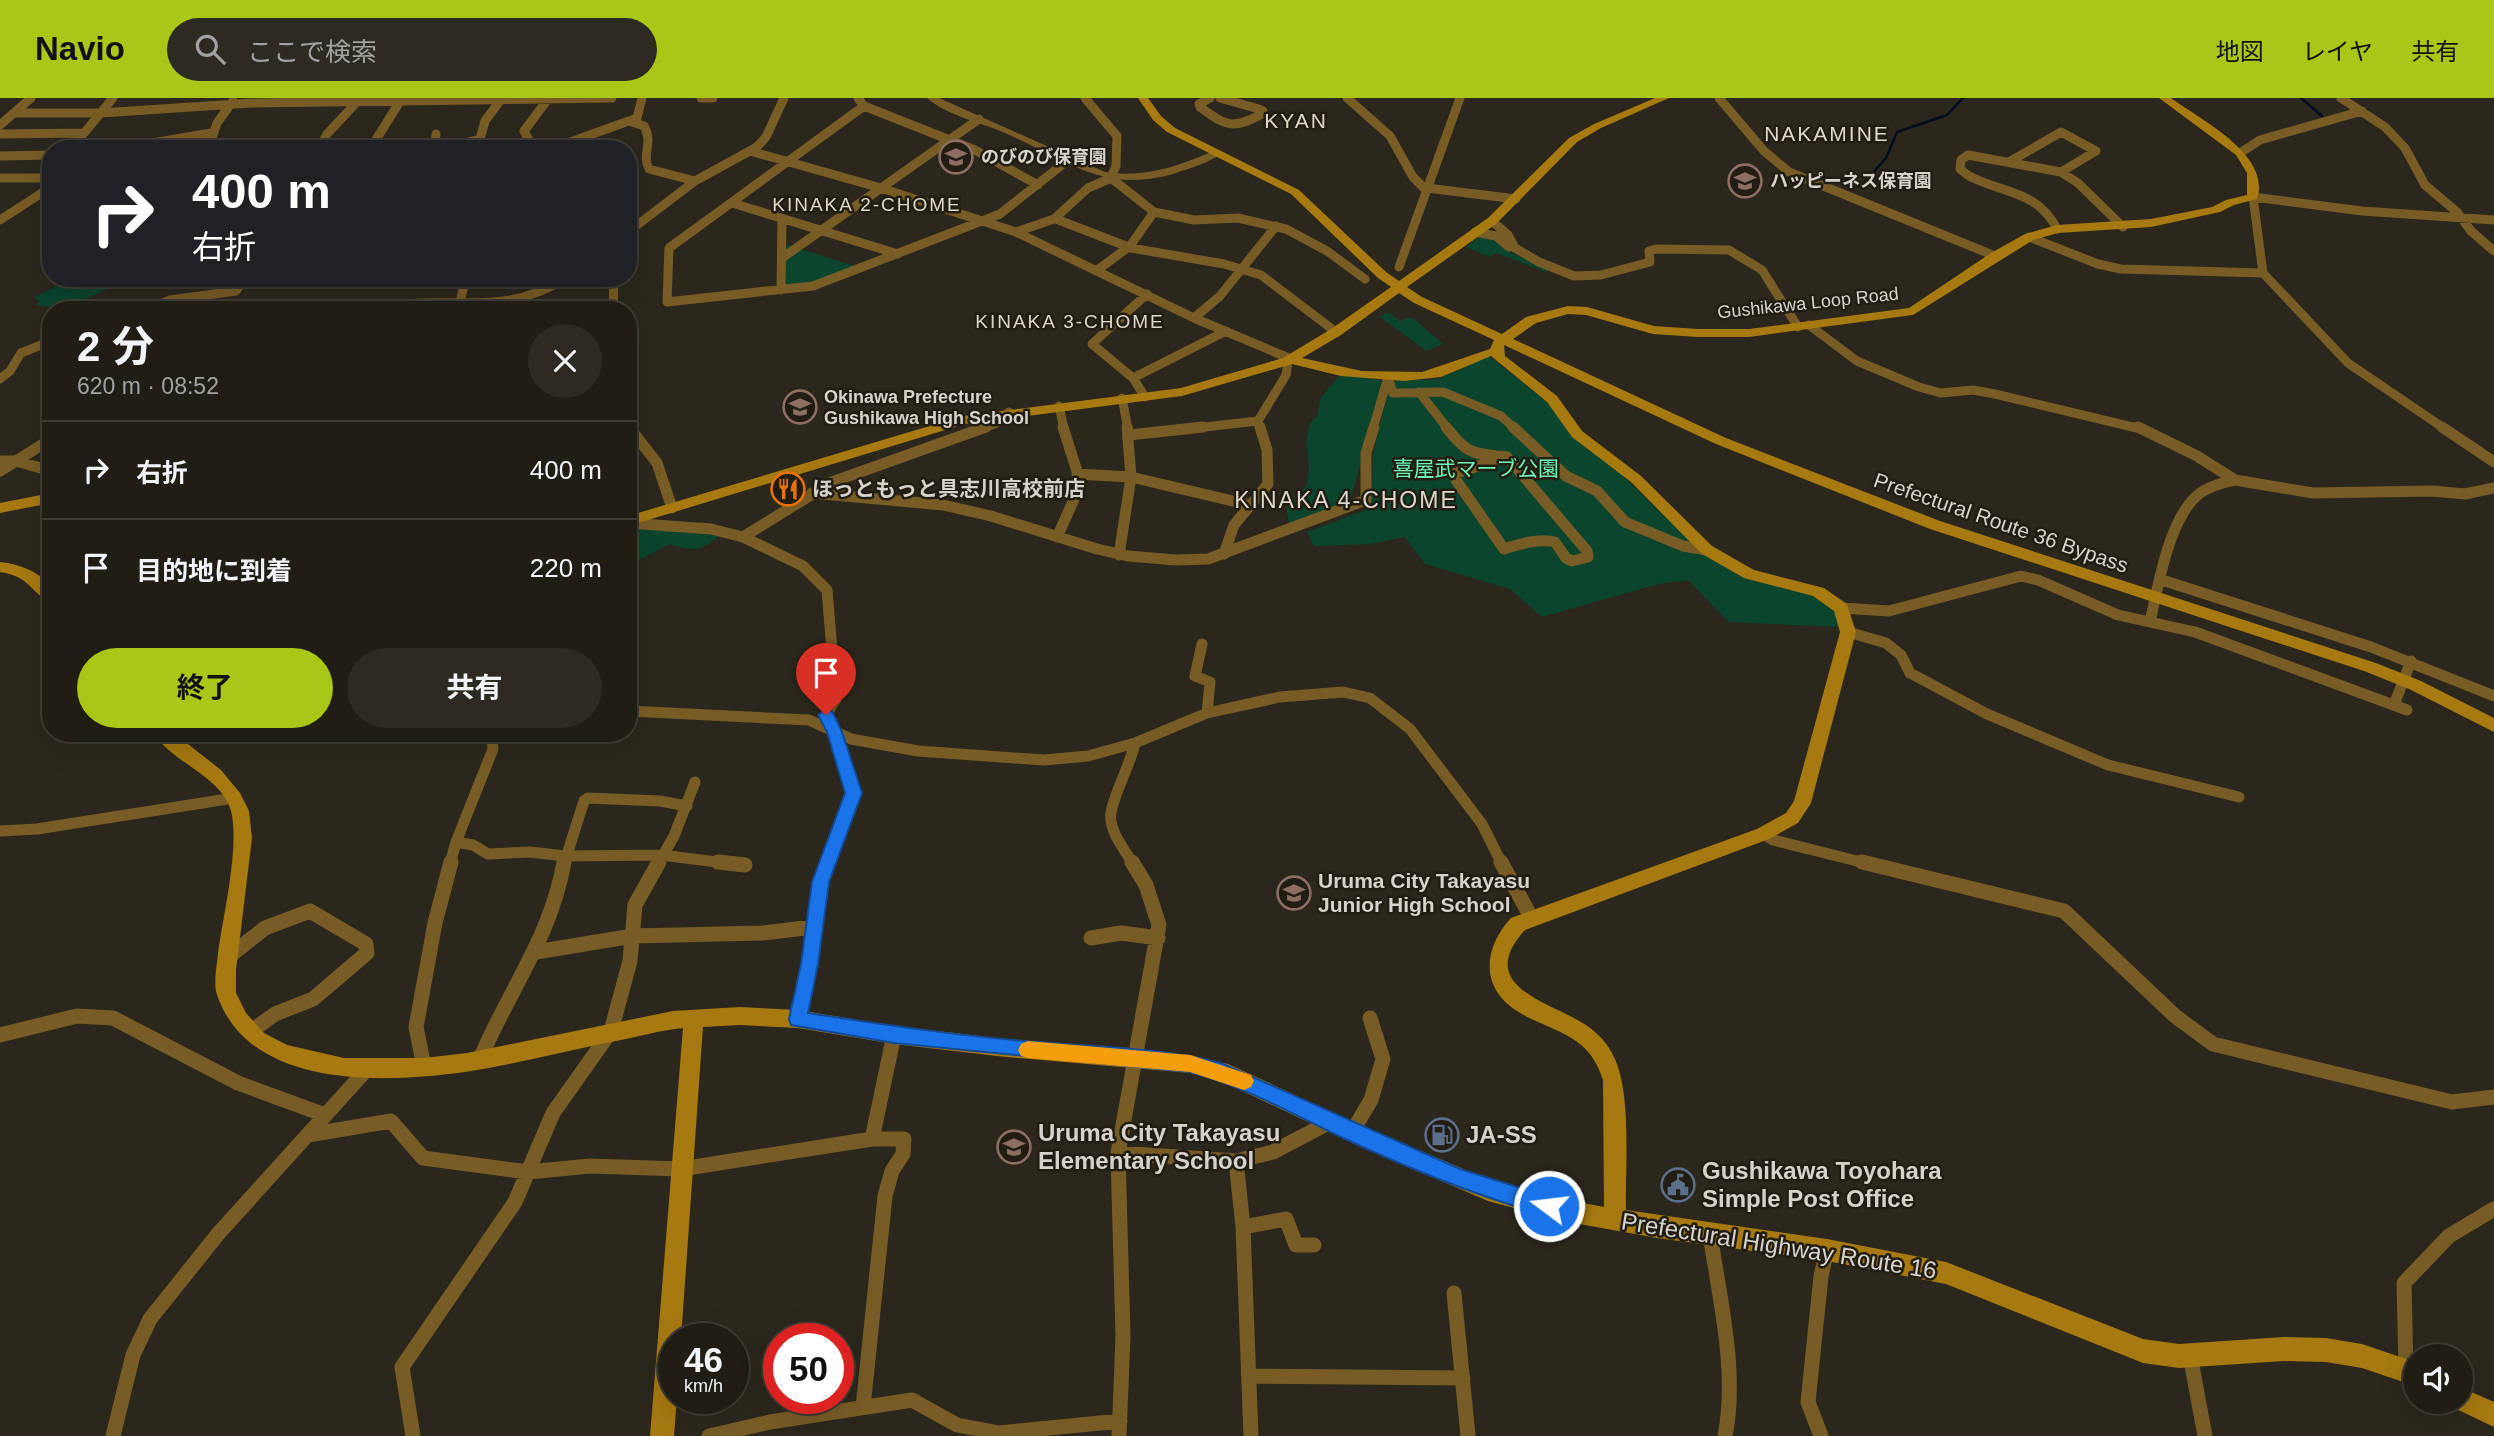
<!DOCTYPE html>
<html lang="ja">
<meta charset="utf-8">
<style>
:root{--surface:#201d15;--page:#2d2a22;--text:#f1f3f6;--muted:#a2a2a0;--line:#3d3b34;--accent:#aac717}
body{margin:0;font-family:Arial,"Noto Sans JP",sans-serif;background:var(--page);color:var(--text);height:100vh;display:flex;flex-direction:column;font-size:26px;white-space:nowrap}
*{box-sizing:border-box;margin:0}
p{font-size:23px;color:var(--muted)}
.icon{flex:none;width:38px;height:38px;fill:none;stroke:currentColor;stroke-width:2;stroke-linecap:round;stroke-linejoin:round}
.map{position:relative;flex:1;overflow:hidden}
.drawer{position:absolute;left:42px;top:203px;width:595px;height:441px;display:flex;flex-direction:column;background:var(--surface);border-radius:28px;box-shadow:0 7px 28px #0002,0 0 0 2px var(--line)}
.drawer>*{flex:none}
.banner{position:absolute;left:42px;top:42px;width:595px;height:147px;border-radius:28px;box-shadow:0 7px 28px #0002,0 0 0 2px var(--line);background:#202124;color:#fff;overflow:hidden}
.fabs{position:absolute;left:2403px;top:1246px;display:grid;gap:14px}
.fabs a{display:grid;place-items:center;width:70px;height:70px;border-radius:50%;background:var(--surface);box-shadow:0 7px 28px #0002,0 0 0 2px var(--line);font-size:35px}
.speed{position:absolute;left:658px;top:1225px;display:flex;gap:14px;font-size:35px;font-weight:700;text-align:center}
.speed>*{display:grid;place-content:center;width:91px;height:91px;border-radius:50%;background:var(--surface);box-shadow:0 7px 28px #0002,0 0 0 2px var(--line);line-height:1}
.speed small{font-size:18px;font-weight:400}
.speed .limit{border:10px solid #d22;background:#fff;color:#111}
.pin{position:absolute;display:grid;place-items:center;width:60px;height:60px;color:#fff;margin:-72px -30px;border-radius:50% 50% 50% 0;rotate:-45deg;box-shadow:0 0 7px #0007}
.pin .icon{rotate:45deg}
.me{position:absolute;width:77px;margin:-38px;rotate:285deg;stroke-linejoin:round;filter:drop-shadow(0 0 5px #0008)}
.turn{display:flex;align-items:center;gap:24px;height:147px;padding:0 35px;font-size:32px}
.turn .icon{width:91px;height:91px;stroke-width:2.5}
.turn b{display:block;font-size:49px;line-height:60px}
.round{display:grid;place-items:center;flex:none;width:74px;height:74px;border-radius:37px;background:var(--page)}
.headline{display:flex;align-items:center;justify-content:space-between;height:119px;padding:0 35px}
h1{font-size:42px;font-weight:700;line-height:52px}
.cta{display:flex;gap:14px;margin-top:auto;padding:14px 35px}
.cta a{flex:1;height:80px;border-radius:42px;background:var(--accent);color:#111;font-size:28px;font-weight:700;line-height:80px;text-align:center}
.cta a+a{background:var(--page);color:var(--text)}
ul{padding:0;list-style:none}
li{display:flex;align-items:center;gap:21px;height:98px;padding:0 35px;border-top:2px solid var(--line)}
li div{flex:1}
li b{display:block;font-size:26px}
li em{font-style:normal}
header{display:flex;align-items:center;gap:42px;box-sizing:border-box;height:98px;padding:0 35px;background:var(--accent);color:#111}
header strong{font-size:33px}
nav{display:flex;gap:38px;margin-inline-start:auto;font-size:24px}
.search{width:490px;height:63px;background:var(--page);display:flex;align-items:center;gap:18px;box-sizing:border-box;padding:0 24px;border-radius:38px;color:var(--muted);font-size:26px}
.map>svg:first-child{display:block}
.green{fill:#0b452e}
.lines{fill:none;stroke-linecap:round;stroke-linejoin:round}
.stream{stroke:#000e20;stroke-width:2.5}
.minor-far2{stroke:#785c26;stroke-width:9}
.minor-far1{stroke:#785c26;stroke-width:11}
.minor{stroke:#785c26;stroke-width:15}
.tertiary{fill:#785c26;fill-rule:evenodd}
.secondary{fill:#a67911;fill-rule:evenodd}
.route{fill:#1a73e8;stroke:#114b97;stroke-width:2}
.slow{fill:#f59e0b}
.labels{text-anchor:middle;stroke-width:5;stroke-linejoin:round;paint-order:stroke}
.far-poi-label{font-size:18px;font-weight:bold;fill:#d6d3cc;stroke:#211d13;text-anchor:start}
.far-street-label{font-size:18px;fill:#d6d3cc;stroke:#211d13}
.far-neighbourhood-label{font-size:19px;letter-spacing:2px;fill:#ddd8c9;stroke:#211d13}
.far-quarter-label{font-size:21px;letter-spacing:2px;fill:#ddd8c9;stroke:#211d13}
.park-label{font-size:21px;fill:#6ff3b5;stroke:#211d13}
.poi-label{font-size:21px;font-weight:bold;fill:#d6d3cc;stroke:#211d13;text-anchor:start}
.street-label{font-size:21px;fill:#d6d3cc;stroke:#211d13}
.neighbourhood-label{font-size:23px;letter-spacing:2px;fill:#ddd8c9;stroke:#211d13}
.near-poi-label{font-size:24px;font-weight:bold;fill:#d6d3cc;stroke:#211d13;text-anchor:start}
.near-street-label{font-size:24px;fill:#d6d3cc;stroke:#211d13}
</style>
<header>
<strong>Navio</strong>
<div class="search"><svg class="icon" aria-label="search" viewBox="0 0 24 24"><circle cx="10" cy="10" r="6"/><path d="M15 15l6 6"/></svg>ここで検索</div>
<nav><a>地図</a><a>レイヤ</a><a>共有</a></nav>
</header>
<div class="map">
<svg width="2494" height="1338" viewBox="0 0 2494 1338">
<rect width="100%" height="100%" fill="#2b271c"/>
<path class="green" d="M1481 137 1491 139 1511 155 1550 171 1546 174 1496 155 1490 159 1466 149Z
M782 145 861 170 813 188 781 192Z
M73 180H114L120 185H135L133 188 112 189 63 211 35 207 40 204 35 199Z
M1387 214 1401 223 1408 219 1414 221 1443 246 1426 253 1380 219Z
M1489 258 1546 303 1701 454 1812 495 1835 512 1841 529 1729 524 1688 482 1659 486 1542 519 1510 491 1425 466 1405 439 1370 446 1314 448 1307 434 1371 410 1373 356 1391 283 1438 281Z
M1342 275 1384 283 1350 403 1289 425 1286 409 1307 387 1309 368 1306 343 1310 325 1317 318 1321 299Z
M628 425 724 434C702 452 697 455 670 446L628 468Z"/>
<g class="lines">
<path class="stream" d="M2301 0 2322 18
M1864 85 1886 60 1897 34 1947 17 1963 0"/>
<path class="minor-far2" d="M701 0H713
M858 0 864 8 975 52 1038 87
M1085 0 1117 38 1116 68 1111 80
M1210 0 1199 6 1200 9C1226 28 1232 32 1262 16L1263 13 1259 11 1220 0
M1347 0 1390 38 1413 79 1426 92
M1719 0 1764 53 1789 74 1995 158
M2341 0 2385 29 2405 50 2425 87 2457 114 2471 133 2494 153
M864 8 669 150 667 204 813 188 1000 116 1067 63
M14 15H101L251 5 612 0
M629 23 644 28C654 45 641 56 649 71L695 83
M0 27 31 0
M0 36 84 35
M436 36 435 45 450 49 480 41
M530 44 524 33 548 1
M372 48 399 5
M71 51 113 0
M117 51 211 35
M208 51 217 25 233 3
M319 51 327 36 356 5
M487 51 480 41 485 23 502 0
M551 51 637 20 642 0
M750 53 881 90 1016 134 1194 220 1291 261
M2240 55 2260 42 2362 13
M0 58 51 57
M2009 64 2061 34 2096 53 2061 74
M0 80H51
M1111 80 1154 114 1194 122 1238 120 1286 131 1327 153 1365 181
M1427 90 1516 101
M732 105 898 156
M1056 121 1131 150 1224 166 1261 177 1336 234
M0 122 51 89
M1492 123 1508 137 1515 150 1539 164 1574 178 1601 177 1650 164 1649 153 1656 151 1729 152 1762 172 1798 229
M2057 131C2037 92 2004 96 1969 78L1960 71 1961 62 1968 57 2061 74 2078 85 2123 129
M628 134 695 83 757 49 766 39 784 0
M1016 134 1054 121 1088 90 1111 80
M1475 134 1496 138 1509 149
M2029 139 2098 166 2121 171 2263 175
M782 160 979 21
M1399 169 1460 0
M1096 173 1130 148 1154 114
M466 180 461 200 466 211
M781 192 782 120
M145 212 170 202 236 193 245 180
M376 212C445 192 496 224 566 180
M613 212 614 180
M1194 220 1220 198 1276 128
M1809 227 1857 263 1919 289 1941 295 1973 292 1995 296 2141 331
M1388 279 1393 295 1443 294 1501 318 1515 331
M1133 280 1226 233
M0 281 10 273 21 255 51 243
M1419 294 1448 331
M1145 299 1133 280 1092 246 1147 196
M1122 300 1128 331
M1059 308 1064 331
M628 327 631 331
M981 331 997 325 1009 314
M1187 331 1258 323
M1260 331 1258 323 1286 277 1288 263
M1373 331 1388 279
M2445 331 2348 265 2263 175 2253 99 2362 113 2494 122"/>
<path class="minor-far1" d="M629 329 657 365 672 410
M1446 329C1469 358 1472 355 1507 359
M1513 329 1566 378 1597 393 1625 424 1683 448 1707 452
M2138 329 2197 358 2235 382 2313 395 2432 393 2465 396 2494 390
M2442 329 2494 364
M1129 337 1203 329
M1507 359 1587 453 1588 459 1572 463 1566 460 1555 444C1537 440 1521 446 1504 451L1456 382V375Z
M0 363H16L51 373
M0 373 51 341
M1077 376 1131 379 1250 407
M812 395 943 407 991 418 1097 451 1128 458 1176 462 1208 461 1366 402V355L1374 329
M628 425 711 431 743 439 803 468 827 492 836 601 826 617 853 695 827 766
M743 439 832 384 986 329
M1057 439 1081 386 1063 329
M1224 456 1234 427 1268 386 1267 352 1260 329
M1119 457 1131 379 1127 329
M2162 482 2371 549 2494 598
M1841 510 1889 513 2021 478 2038 482 2118 517 2195 534 2407 612
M2150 524C2158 489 2169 419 2199 396 2209 388 2223 385 2235 382
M1848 534 1886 545 1901 557 1910 575 1987 616 2108 667 2239 699
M1202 546 1195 578 1210 584 1207 615
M2394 607 2411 563
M628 613 809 622 851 641 918 653 1044 662 1088 658 1135 645 1207 615 1280 599 1343 594 1370 600 1410 631 1482 726 1502 766
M0 733 37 731 234 700
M1763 736 1773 742 1869 766
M456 744 473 747 488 756 530 754 565 758 661 757 733 766
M450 766 456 744 493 651 492 635
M564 766 584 703 588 700 660 703 687 708
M658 766 674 738 695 684
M1133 766C1125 752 1108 732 1111 715 1114 695 1130 668 1135 645"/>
<path class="minor" d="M718 764 745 767
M1501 764 1532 821
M1862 764 2064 813 2175 918 2213 946 2452 1004 2494 999
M1091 840 1121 835 1158 840
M536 854 633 838 763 835 813 829
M227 860 265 830 310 813 366 846 367 855 313 901 275 916 250 934
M798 921 810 866 820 784 827 764
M0 937 77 918 113 920 238 985 325 1017
M480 961C509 892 551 839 564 764
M424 969 416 929 435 825 451 764
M1352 1034 1371 1002 1383 961 1370 920
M308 1037 391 1023 423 1060 528 1074 590 1068 681 1071 872 1041 894 937
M1118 1055 1236 1063 1273 1054 1330 1024
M1236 1063 1243 1129 1251 1338
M1243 1129 1286 1121 1296 1147H1314
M1710 1135C1719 1200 1738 1272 1725 1338
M1454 1195 1468 1338
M2190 1257 2205 1338
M2406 1271 2404 1185 2449 1138 2494 1111
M1250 1278 1463 1280
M863 1309 885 1098 892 1073 903 1056 904 1041H872
M113 1338 133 1257 150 1221 218 1136 368 970
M413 1338 402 1269 515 1104 553 1015 611 933 630 863 635 807 659 764
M709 1338 770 1324 912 1302 957 1327 999 1335 1120 1323
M1119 1338 1123 1238 1118 1055 1159 827 1146 787 1132 764
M1821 1338 1808 1304 1821 1178 1827 1152"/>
<path class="tertiary" d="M927 0H939L1105 74C1143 80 1176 69 1211 54L1220 56C1209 65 1190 70 1176 75 1104 97 1067 62 1005 35 980 24 948 18 927 0Z"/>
<path class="secondary" d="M1138 0H1148L1161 18 1175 30 1299 92 1386 174 1399 183 1488 120 1569 40 1594 26 1655 0H1669L1601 30 1577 44 1496 126 1407 189 1422 199 1502 236 1526 219 1568 208 1587 209 1654 228 1698 231H1749L1909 210 1991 155 2025 136 2057 127 2151 121 2212 109 2226 102 2247 97V75L2236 57 2159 0H2171C2201 22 2272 57 2257 101L2234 107 2220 114 2151 129 2058 135 2033 142 1913 217 1749 239H1698L1653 236 1586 217 1568 216 1536 225 1513 241 1726 340 1940 423 2376 565 2421 583 2494 620V634L2409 591 2364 573 1930 431 1716 346 1504 247 1505 258 1557 298 1582 333 1641 378 1712 448 1754 472 1824 490 1847 506 1856 534 1811 705 1798 725 1769 741 1525 832C1473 889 1551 904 1586 927 1599 936 1608 946 1614 959 1632 996 1625 1070 1626 1112L1827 1141 1946 1164 2143 1241 2179 1246 2284 1239 2326 1240 2362 1246 2415 1264V1288L2362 1270 2326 1264 2284 1263 2179 1270 2143 1265 1946 1186 1827 1163 1657 1140 1563 1123 1488 1103 1344 1041 1219 982 1190 975 1006 959 894 946 798 930 740 927 703 929 681 1241H674V1300H677L674 1338H650L683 930C662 932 641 938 621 942 569 952 517 966 465 974 384 985 250 992 217 897 213 885 217 868 218 855 223 818 240 748 231 713 222 678 169 663 154 635H174L221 672 240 695 249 713 252 740 236 872V895L246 915 264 935 287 947 344 960H424L467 955 673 913 740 909 798 912 894 928 1006 941 1190 957 1228 966 1360 1027 1489 1082 1563 1101 1604 1109 1603 982C1598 967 1592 956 1580 946 1561 931 1537 926 1517 913 1479 889 1484 849 1511 820L1757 731 1786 715 1794 703 1840 534 1834 513 1813 498 1744 480 1702 456 1631 384 1572 339 1547 304 1491 258 1441 279 1404 283 1341 278 1292 266 1182 298 965 326 628 428V418L963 318 1181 290 1283 260 1331 231 1391 189 1378 180 1291 96 1167 34 1153 22ZM1399 195 1414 205 1494 242 1490 251 1422 274 1362 273 1302 260 1341 237Z
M51 395V405L0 415V405Z
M0 464C20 466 36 473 51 487V503C31 497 31 478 0 474Z
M2460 1289 2494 1304V1329L2452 1309 2449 1304H2460Z"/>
</g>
<path class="route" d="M826 611 832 613 842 634 862 695 829 784 818 866 808 915C880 926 952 937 1025 943 1090 949 1157 949 1221 965L1460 1071 1556 1101 1559 1108 1556 1115 1549 1118C1478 1099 1410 1071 1343 1040 1292 1016 1244 988 1190 974L894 945 791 927 789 921 801 866 812 784 845 695 827 634 818 617Z"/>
<path class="slow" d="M1028 943 1190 957 1251 977 1254 983 1251 989 1244 992 1190 974 1028 960 1021 958 1018 952 1021 946Z"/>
<defs>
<symbol id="school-ring" viewBox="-11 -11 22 22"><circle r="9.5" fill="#211d13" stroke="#8d6e63" stroke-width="1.5"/><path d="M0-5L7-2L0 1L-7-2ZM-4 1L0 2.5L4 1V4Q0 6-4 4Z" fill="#8d6e63"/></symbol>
<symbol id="restaurant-ring" viewBox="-11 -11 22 22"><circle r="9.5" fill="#211d13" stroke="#e8710a" stroke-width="1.5"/><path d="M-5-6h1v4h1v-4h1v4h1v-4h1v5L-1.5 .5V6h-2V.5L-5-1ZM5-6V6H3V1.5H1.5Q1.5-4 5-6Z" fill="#e8710a"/></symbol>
<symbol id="fuel-ring" viewBox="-11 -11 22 22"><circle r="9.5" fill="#211d13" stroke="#5c6f8a" stroke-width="1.5"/><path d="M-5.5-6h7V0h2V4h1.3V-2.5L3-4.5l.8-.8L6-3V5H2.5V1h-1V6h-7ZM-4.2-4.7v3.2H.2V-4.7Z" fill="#5c6f8a"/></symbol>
<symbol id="civic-ring" viewBox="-11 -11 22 22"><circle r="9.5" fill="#211d13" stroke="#5c6f8a" stroke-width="1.5"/><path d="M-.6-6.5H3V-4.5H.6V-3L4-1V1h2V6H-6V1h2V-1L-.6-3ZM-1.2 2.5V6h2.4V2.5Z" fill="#5c6f8a"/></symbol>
</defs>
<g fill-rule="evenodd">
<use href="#school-ring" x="937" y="40" width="38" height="38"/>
<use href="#school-ring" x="1726" y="64" width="38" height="38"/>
<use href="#school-ring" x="781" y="290" width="38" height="38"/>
<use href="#restaurant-ring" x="769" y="372" width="38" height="38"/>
<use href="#school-ring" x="1275" y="776" width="38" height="38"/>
<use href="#fuel-ring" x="1423" y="1018" width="38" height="38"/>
<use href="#school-ring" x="995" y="1030" width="38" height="38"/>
<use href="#civic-ring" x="1659" y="1068" width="38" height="38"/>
</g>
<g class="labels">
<g class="far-poi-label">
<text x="981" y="65">のびのび保育園</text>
<text x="1770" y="89">ハッピーネス保育園</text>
<text x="824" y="305">Okinawa Prefecture<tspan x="824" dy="21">Gushikawa High School</tspan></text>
</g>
<g class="far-street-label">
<text transform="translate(1808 205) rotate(-6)" y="6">Gushikawa Loop Road</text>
</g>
<g class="far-neighbourhood-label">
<text x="867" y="113">KINAKA 2-CHOME</text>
<text x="1070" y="230">KINAKA 3-CHOME</text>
</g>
<g class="far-quarter-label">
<text x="1296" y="30">KYAN</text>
<text x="1827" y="43">NAKAMINE</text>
</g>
<g class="park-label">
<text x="1476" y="378">喜屋武マーブ公園</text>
</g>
<g class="poi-label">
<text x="812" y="398">ほっともっと具志川高校前店</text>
<text x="1318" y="790">Uruma City Takayasu<tspan x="1318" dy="24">Junior High School</tspan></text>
</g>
<g class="street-label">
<text transform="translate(2001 425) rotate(19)" y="7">Prefectural Route 36 Bypass</text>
</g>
<g class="neighbourhood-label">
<text x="1346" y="410">KINAKA 4-CHOME</text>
</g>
<g class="near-poi-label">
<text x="1038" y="1043">Uruma City Takayasu<tspan x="1038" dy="28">Elementary School</tspan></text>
<text x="1466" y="1045">JA-SS</text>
<text x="1702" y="1081">Gushikawa Toyohara<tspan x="1702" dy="28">Simple Post Office</tspan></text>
</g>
<g class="near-street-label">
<text transform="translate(1779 1148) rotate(9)" y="8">Prefectural Highway Route 16</text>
</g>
</g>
</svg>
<div class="fabs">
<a><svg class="icon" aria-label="sound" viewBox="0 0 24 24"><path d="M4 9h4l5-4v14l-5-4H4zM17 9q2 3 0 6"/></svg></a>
</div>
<div class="speed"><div>46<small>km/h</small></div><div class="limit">50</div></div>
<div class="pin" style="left:826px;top:617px;background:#d93025"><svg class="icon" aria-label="arrive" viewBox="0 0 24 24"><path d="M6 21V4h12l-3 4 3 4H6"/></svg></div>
<svg class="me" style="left:1549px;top:1108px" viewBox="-20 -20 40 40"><circle r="17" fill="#1a73e8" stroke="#fff" stroke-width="3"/><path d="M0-11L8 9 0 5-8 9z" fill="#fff"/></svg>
<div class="banner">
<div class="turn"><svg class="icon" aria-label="right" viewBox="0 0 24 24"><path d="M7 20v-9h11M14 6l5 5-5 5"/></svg><div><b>400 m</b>右折</div></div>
</div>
<section class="drawer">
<div class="headline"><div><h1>2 分</h1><p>620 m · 08:52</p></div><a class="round"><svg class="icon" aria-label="close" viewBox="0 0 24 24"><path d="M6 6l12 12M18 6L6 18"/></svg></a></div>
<ul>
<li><svg class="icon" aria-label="right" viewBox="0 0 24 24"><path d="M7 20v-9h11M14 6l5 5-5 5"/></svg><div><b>右折</b></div><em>400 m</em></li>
<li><svg class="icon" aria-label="arrive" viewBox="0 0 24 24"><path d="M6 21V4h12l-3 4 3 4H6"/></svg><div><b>目的地に到着</b></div><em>220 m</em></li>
</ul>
<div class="cta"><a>終了</a><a>共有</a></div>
</section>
</div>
